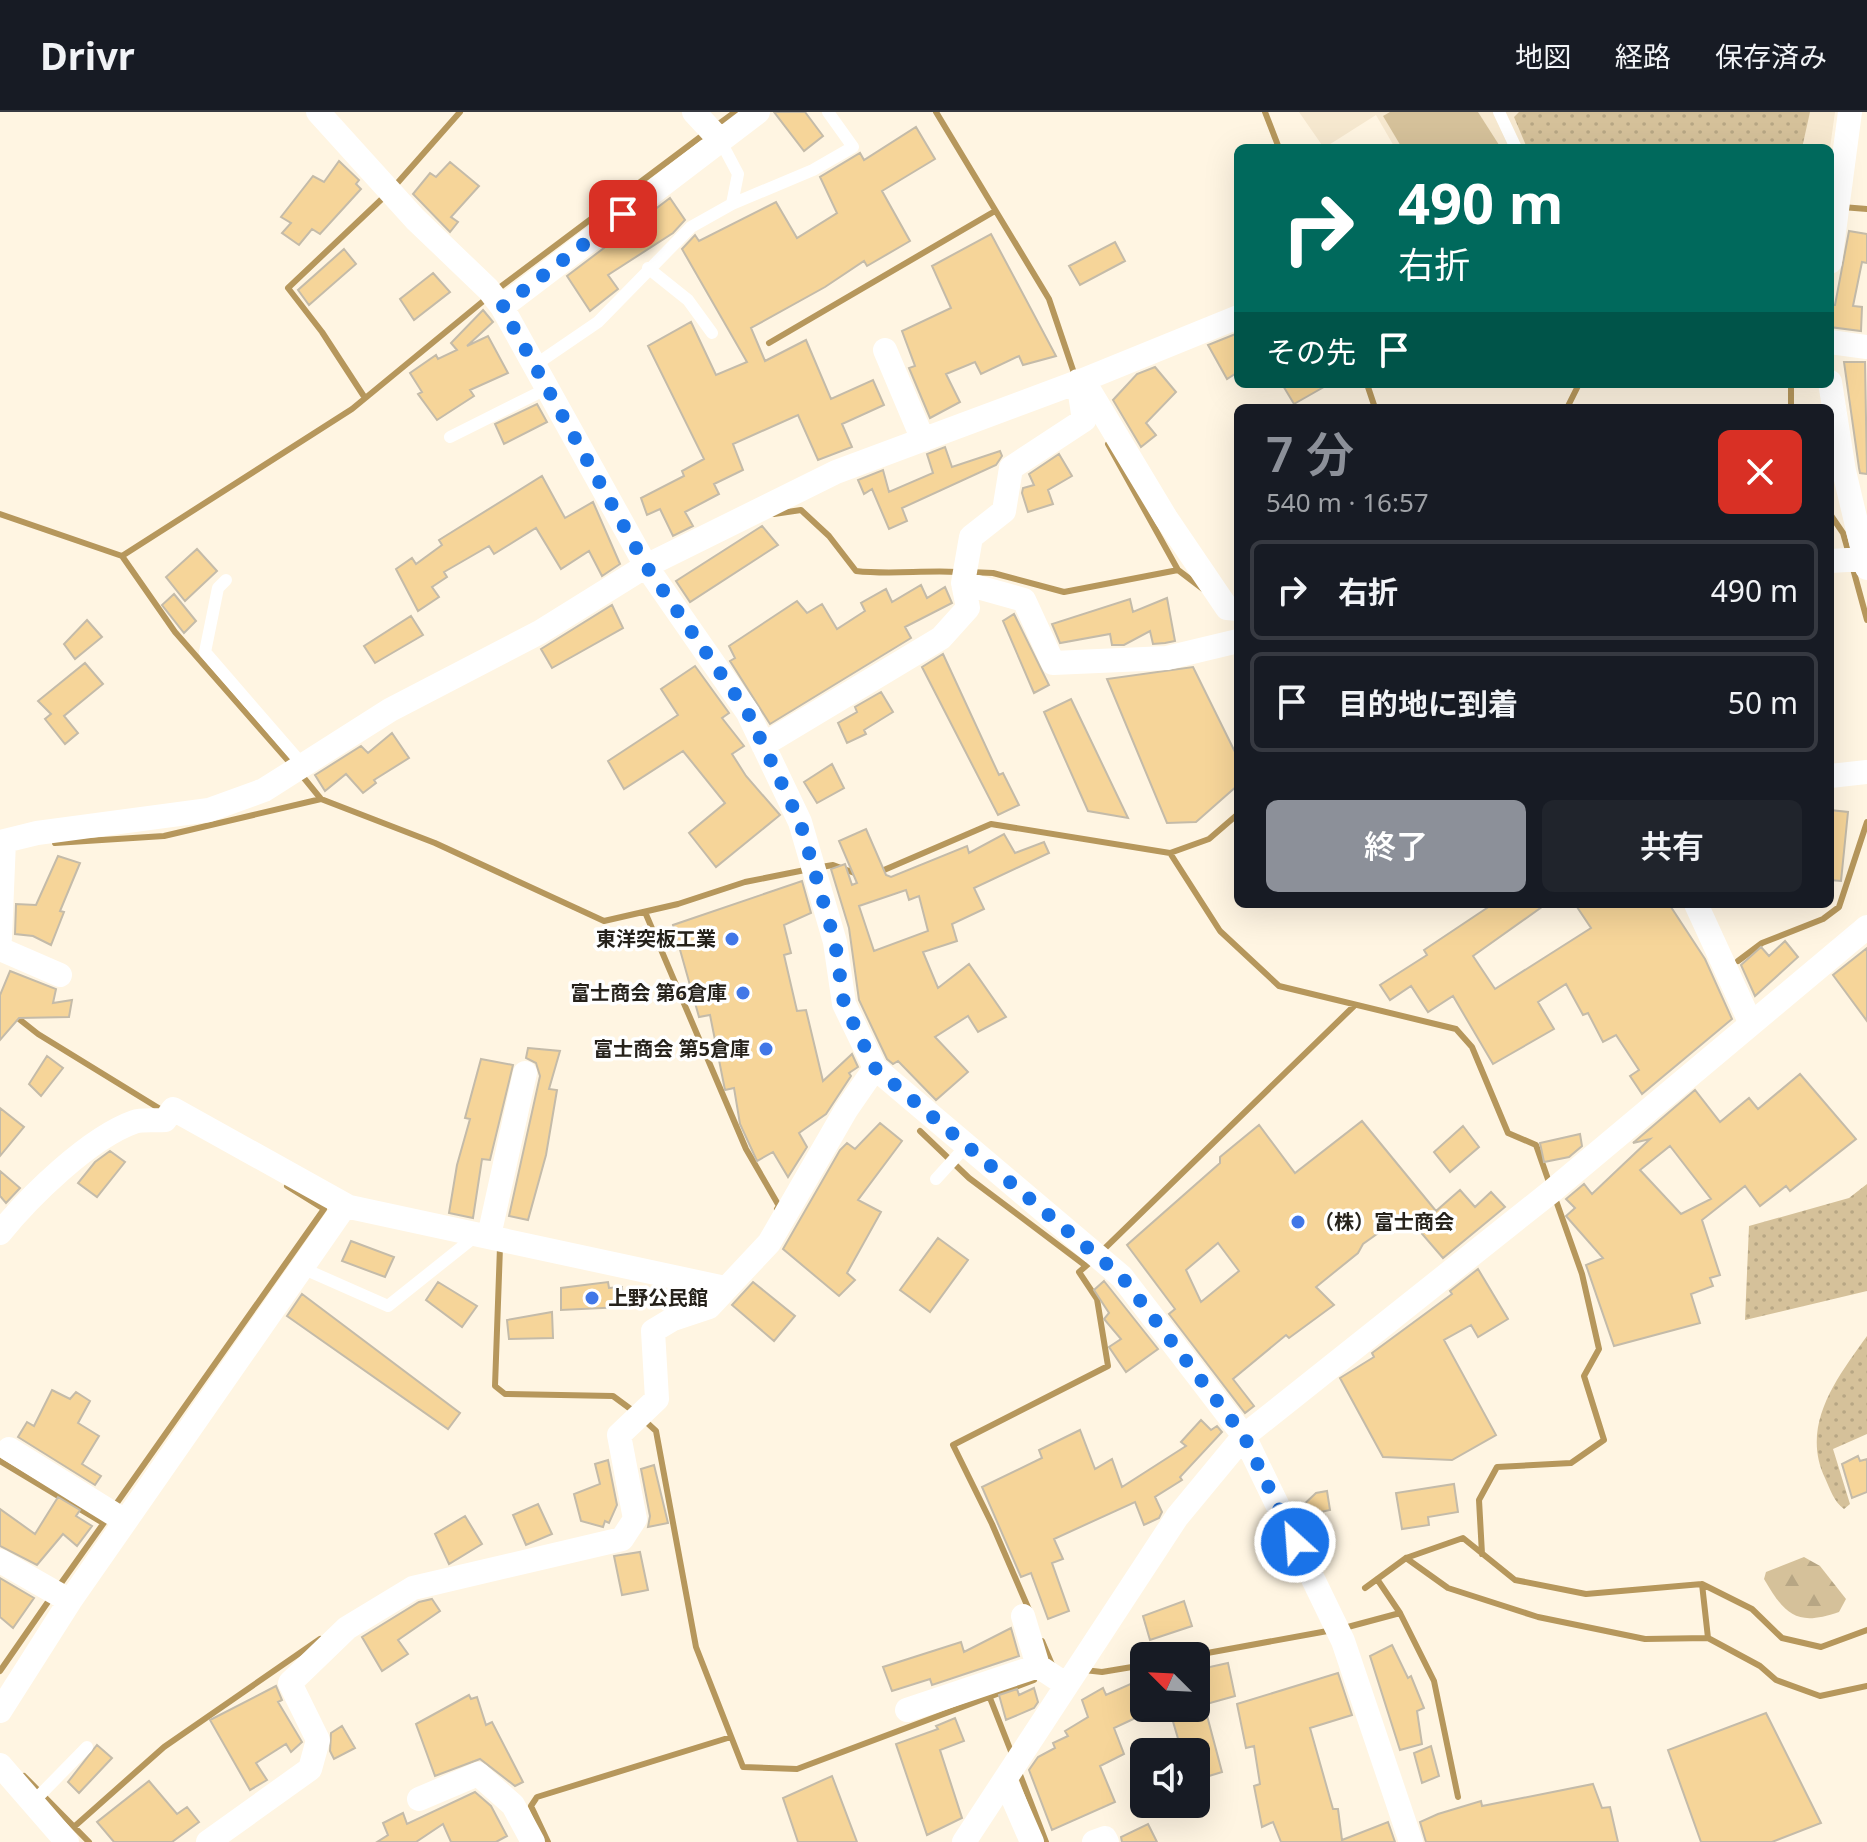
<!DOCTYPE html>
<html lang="ja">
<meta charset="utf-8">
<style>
:root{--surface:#171b24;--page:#20242c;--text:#f1f3f6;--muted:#9ea1a6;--line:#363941;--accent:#8c9099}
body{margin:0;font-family:"Noto Sans","Noto Sans JP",sans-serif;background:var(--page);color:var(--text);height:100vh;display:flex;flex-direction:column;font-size:30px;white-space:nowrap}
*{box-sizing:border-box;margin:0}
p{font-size:26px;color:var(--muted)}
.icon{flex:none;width:44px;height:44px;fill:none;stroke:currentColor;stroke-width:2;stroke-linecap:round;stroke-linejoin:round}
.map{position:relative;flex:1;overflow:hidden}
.side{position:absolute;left:1234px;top:292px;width:600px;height:504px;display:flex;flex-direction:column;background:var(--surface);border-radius:12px;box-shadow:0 8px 32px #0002}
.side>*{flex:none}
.banner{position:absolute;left:1234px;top:32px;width:600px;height:244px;border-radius:12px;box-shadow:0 8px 32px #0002;background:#00695c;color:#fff;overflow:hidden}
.needle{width:52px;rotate:294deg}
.controls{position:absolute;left:1130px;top:1530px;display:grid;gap:16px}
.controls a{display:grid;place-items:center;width:80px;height:80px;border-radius:12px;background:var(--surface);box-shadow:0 8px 32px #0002;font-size:40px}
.pin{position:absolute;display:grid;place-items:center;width:68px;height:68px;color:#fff;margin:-34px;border-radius:16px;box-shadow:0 4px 12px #0006}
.me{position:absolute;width:88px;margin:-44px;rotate:334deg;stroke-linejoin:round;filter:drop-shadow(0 0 6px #0008)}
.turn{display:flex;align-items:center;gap:28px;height:168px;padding:0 32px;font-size:36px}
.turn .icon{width:104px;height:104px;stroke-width:2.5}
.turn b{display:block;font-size:56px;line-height:68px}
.then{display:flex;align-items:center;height:76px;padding:0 32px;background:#0003;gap:16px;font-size:30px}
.round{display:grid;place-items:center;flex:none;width:84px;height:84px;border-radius:12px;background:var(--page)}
.head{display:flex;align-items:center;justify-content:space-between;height:136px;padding:0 32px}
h1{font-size:48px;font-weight:600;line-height:60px;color:var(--accent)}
.action{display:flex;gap:16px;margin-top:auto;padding:16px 32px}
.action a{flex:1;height:92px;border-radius:12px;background:var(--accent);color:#fff;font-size:32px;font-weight:600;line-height:92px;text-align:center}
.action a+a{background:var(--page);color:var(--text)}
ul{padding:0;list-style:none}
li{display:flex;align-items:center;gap:24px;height:100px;margin:0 16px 12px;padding:0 16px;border:4px solid var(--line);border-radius:12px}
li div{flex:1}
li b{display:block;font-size:30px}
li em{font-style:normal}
header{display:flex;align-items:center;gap:48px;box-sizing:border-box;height:112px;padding:0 40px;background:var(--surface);border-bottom:2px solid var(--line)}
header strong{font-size:38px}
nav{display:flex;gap:44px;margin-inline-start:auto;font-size:28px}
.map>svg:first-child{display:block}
.built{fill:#f6e8cf}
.grass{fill:url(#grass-dots)}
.forest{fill:url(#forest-firs)}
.garden{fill:#d5c19a}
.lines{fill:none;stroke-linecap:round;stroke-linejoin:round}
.stream{stroke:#b6975c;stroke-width:6}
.building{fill:#f6d599;stroke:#c4bba9;stroke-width:2;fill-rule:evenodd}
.lane{stroke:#fff;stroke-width:12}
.street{stroke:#fff;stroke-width:24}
.route{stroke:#1a73e8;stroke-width:14;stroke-dasharray:0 25.2}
.poi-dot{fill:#4177e7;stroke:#fff;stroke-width:3}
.labels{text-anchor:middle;stroke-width:7;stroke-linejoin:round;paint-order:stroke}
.poi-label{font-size:20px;font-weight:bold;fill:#26221b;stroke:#fff;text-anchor:end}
</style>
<header>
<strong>Drivr</strong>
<nav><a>地図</a><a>経路</a><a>保存済み</a></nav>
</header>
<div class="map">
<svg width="1867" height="1730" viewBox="0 0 1867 1730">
<defs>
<pattern id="grass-dots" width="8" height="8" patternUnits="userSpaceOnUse" patternTransform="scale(2)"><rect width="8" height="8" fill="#d5c19a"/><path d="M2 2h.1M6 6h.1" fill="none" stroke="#b7a684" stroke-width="1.8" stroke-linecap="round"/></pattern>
<pattern id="forest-firs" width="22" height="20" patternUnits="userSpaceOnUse" patternTransform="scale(2)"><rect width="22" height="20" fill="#d5c19a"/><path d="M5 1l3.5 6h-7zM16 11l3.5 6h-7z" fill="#b7a684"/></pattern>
</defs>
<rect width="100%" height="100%" fill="#fff5e2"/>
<path class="built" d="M1299 0H1835L1830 36H1395L1376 3 1324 36Z"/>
<path class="grass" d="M1519 0H1810L1802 36H1527L1514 5Z
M1867 1072V1179L1745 1208 1749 1114 1849 1086Z
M1867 1224V1322L1833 1337 1850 1392 1844 1397C1834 1390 1830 1377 1825 1366 1800 1313 1837 1266 1867 1224Z"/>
<path class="forest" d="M1804 1445 1820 1454 1846 1487 1839 1500C1798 1514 1786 1505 1764 1467L1766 1460Z"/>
<path class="garden" d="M1390 0H1478L1501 36H1402L1383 4Z"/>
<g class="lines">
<path class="stream" d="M936 0 1049 187 1075 264
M1265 0 1279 36
M716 14 735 0
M393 76 460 0
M1842 95 1867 97
M495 179 707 20
M769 231 995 99
M1367 272 1375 296
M365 286 322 220 288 176 385 84
M1567 296 1579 272
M1791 296V272
M1108 332 1178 458
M0 402 122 444 352 297 487 186
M774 402 801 398 829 424 856 459C890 463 923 458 958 460
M1830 402 1843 421 1849 442
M122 444 175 520 291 652
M1852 453 1867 508
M969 460 993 461 1064 480 1178 458 1203 477
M1238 541V554
M321 687 435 731 604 809 678 792 745 770 810 757
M1238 702 1209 727 1170 741 1220 819 1279 874 1456 917 1472 935 1508 1021 1536 1033 1550 1073
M55 731 164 724 321 687 299 660
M821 755 833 753 860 763
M877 761 991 712 1170 741
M645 800 746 1037 779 1094 777 1097
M1738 849 1762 831 1823 807 1839 795 1867 710
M0 892 38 922 165 1000
M920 1019 969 1066 1086 1154
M500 1135 495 1274 505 1282 613 1284 636 1301
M1101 1140 1354 894
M644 1308 656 1319 696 1535 743 1655 797 1657 1034 1568
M0 1349 103 1411
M114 1395 324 1097 287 1074
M1482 1442 1479 1388 1497 1355 1571 1351 1604 1328 1584 1264 1599 1237 1582 1162 1554 1083
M1406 1446 1448 1476 1538 1505 1645 1527 1708 1526 1702 1472
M1377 1467 1400 1501
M59 1474 108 1405
M1365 1476 1406 1446 1463 1426 1515 1468 1586 1482 1702 1472 1752 1497 1782 1526 1821 1535 1867 1518
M1030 1500 992 1412 953 1333 1108 1254 1097 1187 1079 1160 1093 1148
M1344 1516 1400 1501 1434 1569 1458 1685
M1708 1526 1760 1554 1776 1568 1820 1584 1867 1574
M1042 1529 1053 1555
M1191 1544 1333 1518
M1084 1558 1102 1560 1144 1553
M0 1559 50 1487
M990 1586 1012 1642
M1019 1660 1046 1730
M24 1664 89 1730
M75 1714 164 1635 320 1527
M548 1730 531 1694 537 1685 731 1625"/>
</g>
<path class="building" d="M774 0H805L823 24 804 39Z
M916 15 935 47 882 79 910 129 867 154 864 149 825 175 751 216 765 249 806 228 831 287 873 268 884 293 842 312 852 335 818 348 798 303 733 332 743 358 714 372 719 382 685 400 693 414 673 424 660 397 647 403 641 386 684 364 682 359 704 347 648 234 691 210 716 263 747 250 682 137 695 123 699 129 776 90 797 126 837 101 820 65 860 41 864 48Z
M339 49 359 68 356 72 361 77 320 122 312 117 299 133 282 121 291 111 281 105 313 64 324 70Z
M450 50 479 74 451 105 458 110 450 120 413 82 430 61 436 65Z
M670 86 685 108 673 121 608 163 618 177 590 199 567 164Z
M1849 119 1867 122V151L1862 150 1853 194 1862 195 1861 219 1830 215V193H1835Z
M991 122 1056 244 1023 253 1019 244 981 262 975 250 946 262 960 290 930 306 909 256 915 254 902 219 951 196 932 154Z
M1115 130 1125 149 1080 173 1069 154Z
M344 137 356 152 309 193 298 178Z
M433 161 450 180 414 208 400 187Z
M483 198 493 210 467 234 488 224 508 261 470 278 474 284 437 308 418 282 422 280 410 261 436 243 438 247 457 238 451 231Z
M1238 221V260L1227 267 1208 233Z
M1844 250H1865L1867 362 1860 361 1859 356Z
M1155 255 1176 280 1146 311 1156 323 1141 335 1113 288 1137 262Z
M1282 272H1329L1294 292Z
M537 292 547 310 504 332 495 312Z
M945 335 952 355 1000 339 1002 344 996 353 902 396 907 409 889 417 872 377 864 382 858 368 883 358 889 380 933 361 927 342Z
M1059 342 1072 364 1048 378 1053 392 1028 400 1022 381 1023 376 1034 373 1029 362Z
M542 364 565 406 593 390 620 452 602 464 589 439 561 457 536 416 494 442 489 434 444 460 447 465 432 475 439 485 418 499 396 457 412 446 416 452 442 433 439 428Z
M762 414 778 433 690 490 676 469Z
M197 437 217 459 185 489 166 465Z
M921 473 927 486 945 475 952 491 905 515 911 526 770 612 730 549 735 546 729 534 797 489 807 501 822 492 837 517 865 499 861 491 886 477 892 490Z
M174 482 196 509 184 521 162 493Z
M1167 486 1175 529 1165 531 1153 532 1150 519 1124 533H1112L1110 522 1060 531 1052 512 1130 487 1133 500Z
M612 493 623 516 552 556 541 537Z
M1014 502 1049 573 1034 581 1003 509Z
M411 504 423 523 375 551 364 534Z
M87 508 102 525 75 547 64 532Z
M943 542 999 663 1003 661 1019 693 998 703 922 555Z
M85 551 103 572 64 604 78 621 65 632 45 607 51 602 38 589Z
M695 554 729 601 722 606 744 634 732 642 746 664 780 703 716 755 689 721 725 691 683 639 624 677 608 649 678 603 661 577Z
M1193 555 1238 646V673L1196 710 1167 711 1107 567Z
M881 580 893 600 864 618 866 622 847 631 838 611 857 600 855 595Z
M1071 587 1128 706 1088 699 1044 600Z
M392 621 409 646 374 668 376 671 363 681 346 662 325 679 315 663 361 634 368 641Z
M832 652 844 676 817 691 804 670Z
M1830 698 1848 700 1841 769 1830 768Z
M866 717 886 763 891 765 967 734 969 741 1004 722 1015 741 1044 730 1049 741 974 776 984 797 952 812 957 829 923 840 938 876 969 852 1006 905 978 920 968 904 935 925 968 960 936 988 898 949 893 952 887 947 859 888 849 816 831 757 845 752 852 773 857 771 839 729ZM906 778 909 788 919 784 928 819 874 839 859 794Z
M58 744 80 751 60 799 64 800 51 833 33 824 15 822 16 792 36 793Z
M802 769 811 801 784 813 791 841 784 843 797 899 806 898 823 969 852 942 858 955 849 961 851 964 826 1002 799 1021 807 1035 788 1065 773 1040 757 1049 740 1012 734 976 725 978 710 903 699 905 673 813Z
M1493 792H1546L1473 844 1495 877 1591 816 1575 792H1669L1705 847 1732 907 1642 982 1630 964 1639 958 1616 923 1603 930 1588 901 1583 903 1566 872 1538 890 1554 917 1493 952 1453 884 1428 900 1411 874 1390 888 1380 873 1427 843 1424 838Z
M1785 829 1798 845 1755 884 1741 853 1761 835 1769 844Z
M1867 836V909L1833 863Z
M10 859 56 877 53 891 72 888 69 905 19 906 0 928V883Z
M528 936 560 939 549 977 557 978 546 1043 528 1108 509 1104 540 964 536 951 526 946Z
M47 944 63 956 41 984 29 972Z
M481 947 513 953 490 1048 482 1047 473 1106 449 1101 457 1053 470 1007 465 1006Z
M1800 962 1856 1027 1790 1079 1786 1074 1760 1094 1745 1074 1702 1108 1720 1163 1710 1166 1713 1174 1691 1182 1700 1211 1614 1234 1586 1153 1603 1146 1566 1104 1575 1096 1566 1087 1584 1072 1592 1082 1650 1027 1633 1031 1695 978 1720 1010 1749 986 1758 997ZM1670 1034 1711 1087 1681 1102 1640 1058Z
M0 996 24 1015 0 1044Z
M1362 1009 1436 1099 1460 1078 1475 1095 1491 1080 1505 1095 1443 1146 1405 1102 1363 1132 1358 1141 1316 1175 1334 1193 1289 1226 1286 1223 1233 1267 1254 1294 1245 1301 1169 1202 1175 1197 1127 1133 1220 1051V1045L1259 1013 1295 1061ZM1218 1131 1239 1159 1201 1190 1186 1158Z
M880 1011 902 1029 858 1088 881 1100 847 1161 855 1168 839 1184 783 1137 840 1038 847 1031 855 1037Z
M1463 1014 1479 1035 1450 1060 1434 1040Z
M1580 1022 1582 1034 1569 1045 1544 1050 1540 1031Z
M110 1039 125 1050 97 1085 78 1071 95 1050Z
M0 1059 20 1076 6 1091 0 1084Z
M938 1126 968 1148 930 1200 900 1178Z
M351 1129 394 1145 385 1165 342 1149Z
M1478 1157 1508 1207 1478 1225 1471 1213 1444 1228 1496 1323 1452 1348 1383 1345 1340 1266 1374 1245 1372 1241 1452 1182 1450 1179Z
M1104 1169 1158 1237 1126 1260 1109 1235 1121 1227 1104 1207 1109 1201 1094 1178Z
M438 1170 477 1194 462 1215 426 1188Z
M608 1170 609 1176 622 1175 623 1195 561 1198V1176Z
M753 1170 795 1204 774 1229 732 1193Z
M302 1182 460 1301 448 1317 287 1204Z
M552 1200 553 1226 509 1227 507 1208Z
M52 1278 70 1287 76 1280 90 1289 78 1311 99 1324 82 1352 101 1364 95 1373 18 1325 27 1310 34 1314Z
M1201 1308 1211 1318 1217 1314 1222 1320 1180 1365 1182 1368 1155 1385 1162 1400 1159 1406 1144 1413 1135 1390 1054 1427 1063 1447 1052 1451 1069 1499 1048 1507 1031 1461 1021 1465 982 1375 1042 1346 1039 1338 1080 1318 1095 1357 1112 1347 1122 1375 1186 1334 1181 1330Z
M1858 1344 1860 1349 1867 1347V1380L1852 1386 1842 1352Z
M608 1348 617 1393 609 1411 605 1409 603 1415 581 1409 574 1382 600 1372 595 1352Z
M654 1353 668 1411 648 1415 650 1404 641 1357Z
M1454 1372 1458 1400 1428 1405 1429 1413 1402 1417 1396 1381Z
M1327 1379 1330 1398 1316 1401 1317 1410 1304 1413 1297 1399 1316 1381Z
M58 1385 80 1398 76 1404 92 1414 77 1434 63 1422 37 1453 0 1434V1397L35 1422Z
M538 1392 552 1422 526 1433 513 1403Z
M465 1404 482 1432 449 1452 435 1422Z
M640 1440 648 1478 622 1483 614 1444Z
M0 1466 34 1486 13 1516 0 1505Z
M432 1487 440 1499 398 1528 408 1542 382 1559 362 1525 419 1490Z
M1184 1489 1192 1514 1150 1528 1143 1504Z
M1011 1516 1019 1544 932 1573 930 1567 892 1579 883 1555 961 1530 964 1540Z
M1392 1533 1408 1566 1411 1564 1424 1596 1417 1599 1422 1632 1400 1638 1370 1544Z
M1228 1551 1235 1584 1196 1595V1558Z
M1338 1561 1352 1603 1310 1616 1333 1697H1338L1342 1728 1388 1710 1395 1730H1281L1273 1710 1262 1715 1254 1674 1260 1672 1254 1634 1246 1636 1237 1592Z
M1144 1566V1602L1114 1616 1124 1642 1100 1654 1115 1690 1052 1718 1029 1658 1038 1645 1055 1636 1053 1631 1068 1624 1065 1619 1088 1605 1082 1588 1103 1576 1106 1583Z
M276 1574 282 1588 278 1590 302 1630 291 1640 286 1632 256 1651 267 1668 250 1678 210 1608Z
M1034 1576 1038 1590 1034 1596 1006 1608 999 1583 1017 1577 1019 1583Z
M469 1583 471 1587 477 1585 486 1613 492 1610 523 1670 515 1674 480 1647 435 1664 416 1612Z
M1169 1596H1205L1222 1660 1196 1668V1640H1182Z
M1766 1601 1821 1711 1772 1730H1701L1668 1638Z
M955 1606 964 1629 940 1638 962 1706 927 1723 896 1632 938 1617 936 1614Z
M342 1614 355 1636 334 1647 330 1639 331 1621Z
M97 1633 112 1646 79 1681 68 1670Z
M1431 1634 1439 1664 1422 1671 1414 1641Z
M832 1664 857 1730H798L783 1686Z
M149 1669 177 1702 187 1695 199 1710 172 1730H114L97 1710Z
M1593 1672 1602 1696 1610 1695 1618 1730H1426L1420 1710 1438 1702 1481 1689 1482 1694Z
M475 1680 491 1694 507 1724 496 1730H451L443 1712 416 1730H377L388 1723 383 1711 403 1701 407 1712Z
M1148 1712 1157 1730H1122L1121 1725Z"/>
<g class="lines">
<path class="lane" d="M1499 0 1516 36
M720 28 738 62 732 92
M648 156 688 188 712 221
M535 253 598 210 691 115 732 92 813 58 853 35 828 0
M450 325 548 276
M226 468 218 476 205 540 302 652
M936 1067 966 1034
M302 1156 388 1194 477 1123
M33 1690 87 1635"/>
<path class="street" d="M318 0 415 107 488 177 502 195 646 454 748 601 800 710 835 830 844 892 875 956 1122 1165 1244 1324 1343 1529 1411 1730
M694 0 720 28
M1830 150 1850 0
M502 195 758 0
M1830 230 1867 235
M885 238 923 328
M1083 268 1166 406 1227 496 1238 497
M1830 270 1844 359 1867 456
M1830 449 1865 447
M963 471 1024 488 1053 551 1167 546 1238 529
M763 633 941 526 968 496 963 471 971 425 1004 399 1011 356 1084 308 1078 269
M1830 664 1867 660
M0 730 37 721 209 698 264 678 390 598 540 520 646 454 836 360 1083 268 1238 205
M1696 792 1751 912
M0 826 4 729
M0 837 60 863
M0 1121C29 1085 89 1026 134 1010 143 1007 155 1009 165 1008L173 997 349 1095
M489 1124 525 961
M9 1337 125 1409
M0 1449 70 1489
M1023 1504 1038 1554
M907 1598 1038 1554 1065 1572
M0 1599 70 1489 345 1094 725 1176
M0 1653 67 1730
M1005 1668 1032 1730
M419 1687 478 1662 513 1693 533 1730
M208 1730 310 1657 318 1628 290 1571 347 1516 413 1476 622 1427 635 1407 619 1323 657 1287 653 1219 673 1207 709 1195 769 1131 846 998 875 956
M964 1730 1177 1405 1244 1324 1552 1079 1867 815
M1094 1730 1105 1726 1107 1730"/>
</g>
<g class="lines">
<path class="route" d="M623 102 502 195 646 454 748 601 800 710 835 830 844 892 875 956 1122 1165 1244 1324 1295 1430"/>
</g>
<g class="poi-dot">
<circle cx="732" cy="827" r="8"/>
<circle cx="743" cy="881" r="8"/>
<circle cx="766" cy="937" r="8"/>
<circle cx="1298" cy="1110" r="8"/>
<circle cx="592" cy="1186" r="8"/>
</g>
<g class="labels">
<g class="poi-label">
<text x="716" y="834">東洋突板工業</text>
<text x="727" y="888">富士商会 第6倉庫</text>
<text x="750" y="944">富士商会 第5倉庫</text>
<text x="1314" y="1117" text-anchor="start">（株）富士商会</text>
<text x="608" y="1193" text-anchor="start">上野公民館</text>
</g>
</g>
</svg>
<div class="controls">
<a><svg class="needle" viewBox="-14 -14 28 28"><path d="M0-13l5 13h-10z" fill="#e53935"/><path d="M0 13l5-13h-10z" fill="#9ea1a6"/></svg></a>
<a><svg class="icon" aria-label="sound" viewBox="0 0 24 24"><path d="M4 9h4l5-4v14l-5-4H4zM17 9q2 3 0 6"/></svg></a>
</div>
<div class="pin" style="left:623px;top:102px;background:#d93025"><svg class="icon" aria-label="arrive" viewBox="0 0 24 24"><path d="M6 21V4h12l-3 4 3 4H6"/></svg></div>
<svg class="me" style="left:1295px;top:1430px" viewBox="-20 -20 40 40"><circle r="17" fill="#1a73e8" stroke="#fff" stroke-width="3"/><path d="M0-11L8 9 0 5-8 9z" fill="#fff"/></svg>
<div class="banner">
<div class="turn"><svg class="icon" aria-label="right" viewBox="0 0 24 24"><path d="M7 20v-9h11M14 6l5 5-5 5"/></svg><div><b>490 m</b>右折</div></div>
<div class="then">その先<svg class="icon" aria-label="arrive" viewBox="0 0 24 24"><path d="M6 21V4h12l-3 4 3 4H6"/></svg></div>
</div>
<section class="side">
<div class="head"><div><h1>7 分</h1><p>540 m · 16:57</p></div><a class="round" style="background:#d93025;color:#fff"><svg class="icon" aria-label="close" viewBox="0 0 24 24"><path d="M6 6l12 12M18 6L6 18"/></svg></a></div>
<ul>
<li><svg class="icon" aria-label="right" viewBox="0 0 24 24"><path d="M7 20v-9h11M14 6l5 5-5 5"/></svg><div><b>右折</b></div><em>490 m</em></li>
<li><svg class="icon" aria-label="arrive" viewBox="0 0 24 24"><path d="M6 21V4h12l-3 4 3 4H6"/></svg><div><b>目的地に到着</b></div><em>50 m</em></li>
</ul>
<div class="action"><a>終了</a><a>共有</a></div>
</section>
</div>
